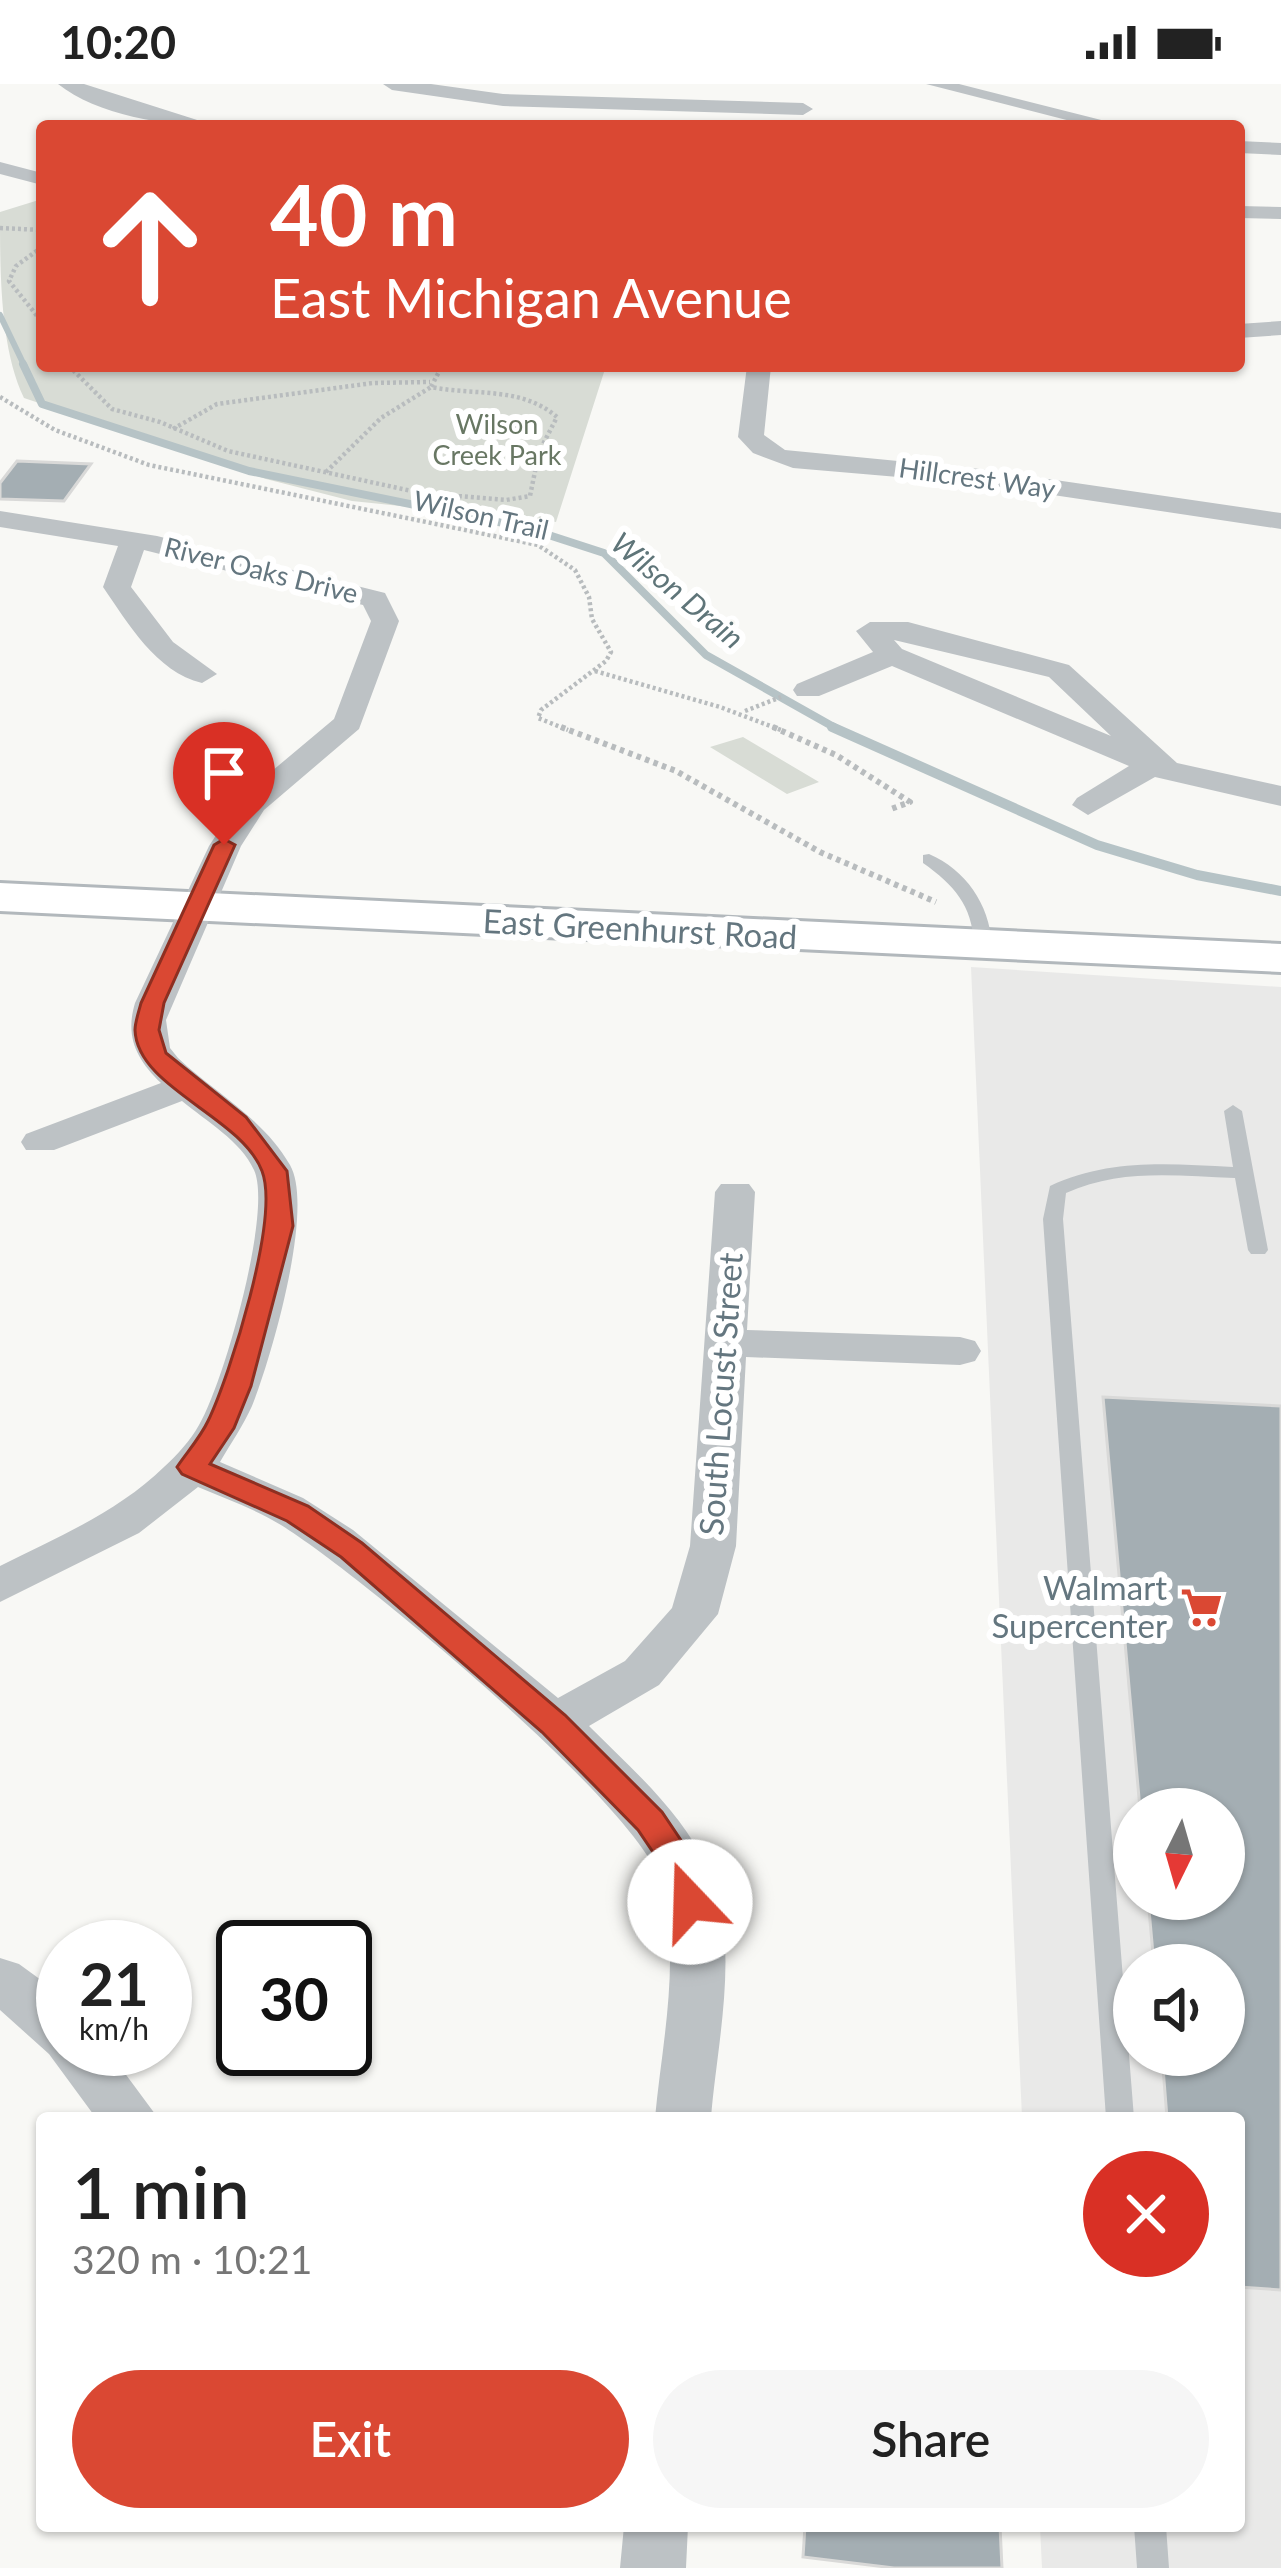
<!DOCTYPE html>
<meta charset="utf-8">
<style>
:root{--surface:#fff;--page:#f6f6f6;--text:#222;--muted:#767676;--accent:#da4833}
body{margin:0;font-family:Lato,sans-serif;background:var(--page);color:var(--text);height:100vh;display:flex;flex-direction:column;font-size:45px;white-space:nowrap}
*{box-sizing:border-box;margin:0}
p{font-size:39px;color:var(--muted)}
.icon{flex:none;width:66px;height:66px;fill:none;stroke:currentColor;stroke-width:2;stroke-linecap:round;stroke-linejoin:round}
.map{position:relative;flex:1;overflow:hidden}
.drawer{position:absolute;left:36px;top:2028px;width:1209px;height:420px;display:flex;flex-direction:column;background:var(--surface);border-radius:12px;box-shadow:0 3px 9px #0004}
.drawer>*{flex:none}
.guide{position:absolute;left:36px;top:36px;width:1209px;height:252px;border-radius:12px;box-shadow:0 3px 9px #0004;background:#da4833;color:#fff;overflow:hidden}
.needle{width:78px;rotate:185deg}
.buttons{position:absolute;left:1113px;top:1704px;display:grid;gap:24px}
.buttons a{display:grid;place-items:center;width:132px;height:132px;border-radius:50%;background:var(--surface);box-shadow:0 3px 9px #0004;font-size:60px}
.speed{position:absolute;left:36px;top:1836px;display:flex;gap:24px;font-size:60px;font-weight:700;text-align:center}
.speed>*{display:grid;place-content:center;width:156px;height:156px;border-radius:50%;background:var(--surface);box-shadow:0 3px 9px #0004;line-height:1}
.speed small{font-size:30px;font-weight:400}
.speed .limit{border:6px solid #111;border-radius:18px;background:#fff;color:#111}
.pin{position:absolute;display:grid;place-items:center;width:102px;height:102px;color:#fff;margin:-123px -51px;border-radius:50% 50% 50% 0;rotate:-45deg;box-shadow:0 0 12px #0007}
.pin .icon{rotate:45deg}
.me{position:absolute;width:132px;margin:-66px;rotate:339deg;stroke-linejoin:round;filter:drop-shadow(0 0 9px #0008)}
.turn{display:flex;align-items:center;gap:42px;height:252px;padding:0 36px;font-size:54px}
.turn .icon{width:156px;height:156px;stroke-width:2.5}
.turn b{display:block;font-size:84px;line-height:102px}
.round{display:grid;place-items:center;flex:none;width:126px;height:126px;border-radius:63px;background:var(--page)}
.summary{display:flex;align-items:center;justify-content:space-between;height:204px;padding:0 36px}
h1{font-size:72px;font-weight:600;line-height:90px}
.cta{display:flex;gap:24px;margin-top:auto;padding:24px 36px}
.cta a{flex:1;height:138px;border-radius:72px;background:var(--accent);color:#fff;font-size:48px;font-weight:600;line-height:138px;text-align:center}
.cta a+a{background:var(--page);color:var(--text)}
.status{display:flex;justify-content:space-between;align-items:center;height:84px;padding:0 60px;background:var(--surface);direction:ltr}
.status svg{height:33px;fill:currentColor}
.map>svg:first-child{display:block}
.built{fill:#e9e9e8;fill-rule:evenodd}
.green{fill:#d8dcd5}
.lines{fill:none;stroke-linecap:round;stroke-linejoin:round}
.stream-far2{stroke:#b6c3c6;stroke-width:6}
.stream-far1{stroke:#b6c3c6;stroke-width:8}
.stream{stroke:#b6c3c6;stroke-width:10}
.building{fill:#a4aeb3;stroke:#d9d9d8;stroke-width:3}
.secondary-casing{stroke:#b2b8bc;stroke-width:6}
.path-far1{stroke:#b8bcbe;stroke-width:4.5;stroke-dasharray:3 3;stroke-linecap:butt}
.path{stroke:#b8bcbe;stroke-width:6;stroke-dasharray:4.5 4.5;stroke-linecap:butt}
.lane{fill:#bdc2c5;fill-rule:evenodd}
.street{fill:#bdc2c5;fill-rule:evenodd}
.secondary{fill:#fff;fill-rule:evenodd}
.route{fill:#da4833;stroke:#8e2f21;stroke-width:3}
.labels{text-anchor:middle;stroke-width:12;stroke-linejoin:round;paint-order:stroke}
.far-park-label{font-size:27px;fill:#687763;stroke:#fff}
.far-street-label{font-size:27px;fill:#64767f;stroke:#fff}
.far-water-label{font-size:30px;font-style:italic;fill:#5f7579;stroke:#fff}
.street-label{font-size:33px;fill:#64767f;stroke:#fff}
.poi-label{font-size:33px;fill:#64767f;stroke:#fff;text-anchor:end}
</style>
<div class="status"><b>10:20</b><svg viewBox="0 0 49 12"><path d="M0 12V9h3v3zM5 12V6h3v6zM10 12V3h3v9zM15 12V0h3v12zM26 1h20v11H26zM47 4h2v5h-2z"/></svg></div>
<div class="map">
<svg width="1281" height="2484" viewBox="0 0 1281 2484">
<rect width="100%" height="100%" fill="#f8f8f5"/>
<path class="built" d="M971 883 1281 903V2484H1042L1040 2442H1239V2034H1022ZM1134 1725H1224V1815H1134ZM1134 1881H1224V1971H1134Z"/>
<path class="green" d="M42 115V282H606L556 438 352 417 266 395 24 314C0 264 0 188 0 128Z
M743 653 819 698 787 710 710 663Z"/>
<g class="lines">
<path class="stream-far2" d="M0 231 25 283"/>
<path class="stream-far1" d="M23 280 42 320 249 387 527 444 604 469 706 571 839 646"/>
<path class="stream" d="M832 643 1097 761 1197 791 1281 807"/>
</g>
<path class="building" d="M17 377 91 380 64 417 0 415V399Z
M1103 1313 1281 1322V2206L1239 2203V2034H1167L1162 1971H1224V1881H1154L1148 1815H1224V1725H1140Z
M805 2442H1000L1002 2484H894L803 2473Z"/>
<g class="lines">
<defs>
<path id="secondary" d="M0 799 1281 860V888L0 827Z"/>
</defs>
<use href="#secondary" class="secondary-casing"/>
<path class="path-far1" d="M0 144 42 146
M42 163 16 182 9 197 42 238
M69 282 112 325 160 338 228 367 421 409 506 416 530 412 539 368 557 333C521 302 475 312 431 303L442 282
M411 282 440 283
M0 313 55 346 149 381 538 461 575 486 589 513 592 535 611 568 606 577 541 626 538 634 568 646
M173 345 217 320 373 299 430 298
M326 388 381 334 431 303
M595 587 720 623 781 646
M745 627 781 613"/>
<path class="path" d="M561 643 676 687 820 768 936 818
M773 643 836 671 910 718 891 725"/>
<path class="lane" d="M929 770C966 786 989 820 992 860L989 864H977L974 860C972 821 954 801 923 779V771Z
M1233 1021 1242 1027 1268 1166 1265 1170H1251L1248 1166 1235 1094C1177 1092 1121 1084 1066 1109L1063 1135 1134 2034H1106L1043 1135 1050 1102C1110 1074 1169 1080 1233 1083L1224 1027Z
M1134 2442H1166L1169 2484H1137Z"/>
<path class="street" d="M58 0H84L216 42C166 42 97 31 58 0Z
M383 0H431L503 10 803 19 813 25 803 31 503 22 392 6Z
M926 0H959L1125 42H1090Z
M1239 57 1281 59V71L1239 69Z
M0 78 42 89V101L0 90Z
M1239 122 1281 123V135L1239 134Z
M1281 237V251L1239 254V240Z
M747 282H771L764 351 785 366 980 385 1281 429V445L980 400 793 384 753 369 738 353Z
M0 427 157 452 385 509 399 537 359 645 264 726 241 762 166 936 170 964 178 974C215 1009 264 1035 290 1081 315 1124 271 1275 252 1322 243 1342 231 1359 220 1378L303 1414 353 1446 558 1614 625 1577 672 1524 690 1462 715 1108 721 1100H749L755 1108 747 1246 960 1253 975 1257 981 1267 975 1277 960 1281 746 1273 736 1462 718 1530 659 1601 589 1642C632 1685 682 1728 708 1785 742 1857 717 1957 711 2034H655C662 1958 682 1872 660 1797 637 1720 357 1488 281 1441 255 1425 226 1415 198 1403L139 1449 0 1518V1482C56 1454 118 1428 164 1383 177 1371 190 1357 199 1341 223 1301 273 1127 254 1086 241 1057 206 1037 182 1017L54 1066H26L21 1058 26 1050 161 999C136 975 125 952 135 919L209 762 241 713 334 635 371 537 363 521 144 466 131 503 173 558 217 590 202 599C156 588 128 539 103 503L118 462 0 443Z
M870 538H908L1069 581 1177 679 1281 702V722L1155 693 1088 731 1072 721 1077 714 1129 682 892 582 819 612H797L793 606 797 600 873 568 856 547ZM894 556 1049 593 1111 652 902 565Z
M0 1874 19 1880 63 1912V1965H107L158 2034H96L49 1970 0 1926Z
M624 2442H688L686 2484H620Z"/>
<use href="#secondary" class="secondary"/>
</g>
<path class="route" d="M224 755 235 761 164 919 159 946 166 969 246 1033 287 1087 293 1142 251 1302 234 1344 210 1380 308 1422 362 1459 565 1631 662 1728 701 1786 707 1818 702 1828 690 1832 678 1828 667 1789 638 1746 542 1648 341 1473 287 1437 182 1390 177 1383C187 1368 200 1354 208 1337 230 1291 280 1134 262 1087 241 1032 137 1004 135 946 135 938 139 927 141 919L214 761Z"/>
<defs>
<symbol id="supermarket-bare" viewBox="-9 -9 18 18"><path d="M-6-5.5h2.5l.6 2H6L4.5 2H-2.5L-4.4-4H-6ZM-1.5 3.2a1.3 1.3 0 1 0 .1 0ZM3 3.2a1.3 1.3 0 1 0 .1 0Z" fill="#da4833" stroke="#fff" stroke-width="2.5" paint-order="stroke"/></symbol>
</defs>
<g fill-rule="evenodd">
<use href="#supermarket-bare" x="1172" y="1494" width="59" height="59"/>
</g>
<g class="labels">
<g class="far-park-label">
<text x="497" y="350">Wilson<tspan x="497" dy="31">Creek Park</tspan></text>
</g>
<g class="far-street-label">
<text transform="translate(977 395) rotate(8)" y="9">Hillcrest Way</text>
<text transform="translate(481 432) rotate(13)" y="9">Wilson Trail</text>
<text transform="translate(261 487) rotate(14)" y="9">River Oaks Drive</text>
</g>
<g class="far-water-label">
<text transform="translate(677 507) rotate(40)" y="10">Wilson Drain</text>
</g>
<g class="street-label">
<text transform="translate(640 845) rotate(3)" y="12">East Greenhurst Road</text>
<text transform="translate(721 1310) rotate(-86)" y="12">South Locust Street</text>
</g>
<g class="poi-label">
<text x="1167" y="1516">Walmart<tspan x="1167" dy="38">Supercenter</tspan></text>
</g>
</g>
</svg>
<div class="buttons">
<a><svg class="needle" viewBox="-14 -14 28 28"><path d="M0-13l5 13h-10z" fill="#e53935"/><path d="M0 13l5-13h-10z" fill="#767676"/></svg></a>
<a><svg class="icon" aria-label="sound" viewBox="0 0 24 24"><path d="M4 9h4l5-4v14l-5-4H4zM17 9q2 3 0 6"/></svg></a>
</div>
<div class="speed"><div>21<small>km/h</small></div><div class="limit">30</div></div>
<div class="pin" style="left:224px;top:761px;background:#d93025"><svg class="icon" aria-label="arrive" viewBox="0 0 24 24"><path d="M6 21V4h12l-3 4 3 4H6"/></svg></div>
<svg class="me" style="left:690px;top:1818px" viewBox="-20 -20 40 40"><circle r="19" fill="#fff"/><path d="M0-13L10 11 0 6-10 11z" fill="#da4833"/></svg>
<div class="guide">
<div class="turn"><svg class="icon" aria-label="ahead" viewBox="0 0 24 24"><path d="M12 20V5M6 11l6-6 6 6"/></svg><div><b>40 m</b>East Michigan Avenue</div></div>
</div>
<section class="drawer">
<div class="summary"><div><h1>1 min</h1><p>320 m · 10:21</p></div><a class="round" style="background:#d93025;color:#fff"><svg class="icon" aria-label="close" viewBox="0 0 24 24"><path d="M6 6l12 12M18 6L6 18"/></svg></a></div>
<div class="cta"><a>Exit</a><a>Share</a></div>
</section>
</div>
